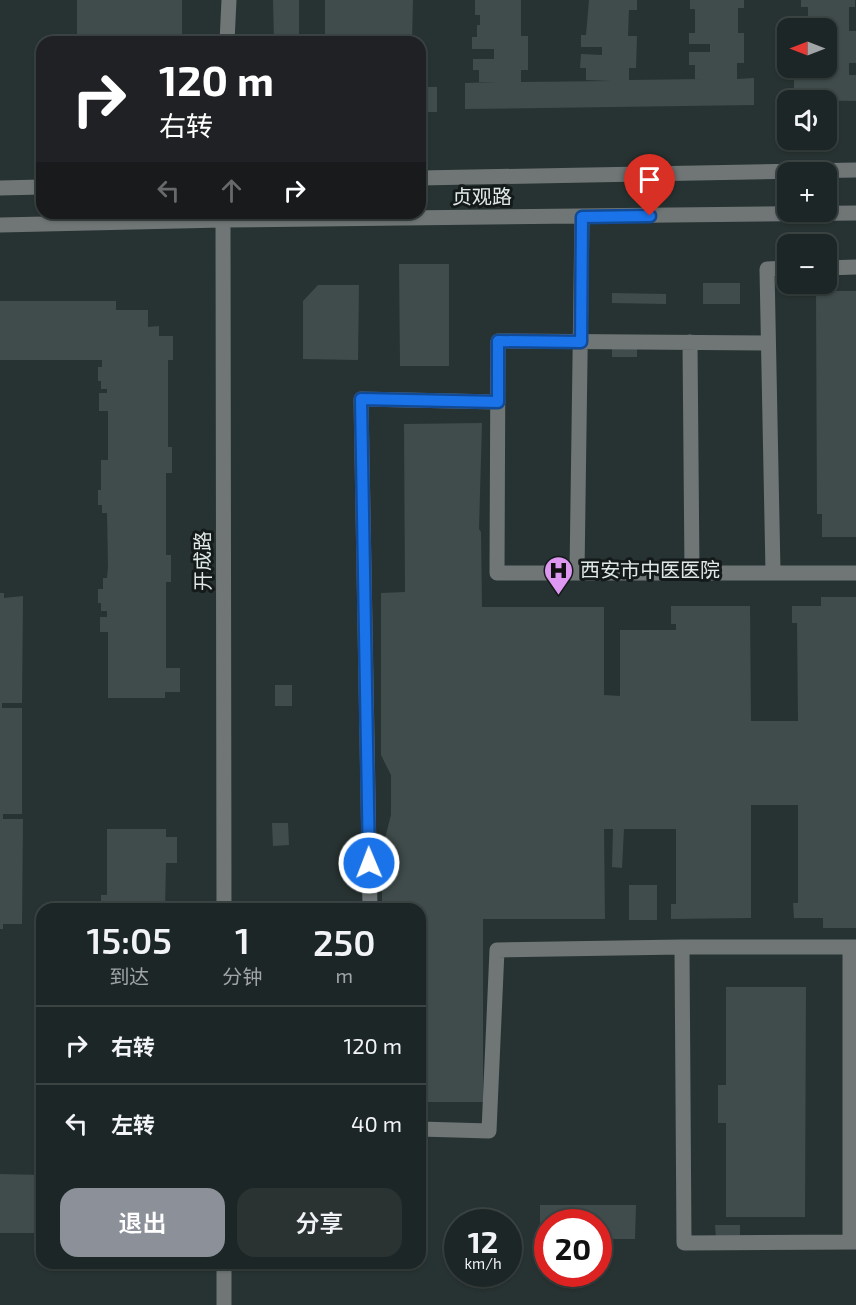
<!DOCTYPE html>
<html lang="zh">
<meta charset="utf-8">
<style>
:root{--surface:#1d2626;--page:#2a3232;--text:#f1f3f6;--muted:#a0a5a7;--line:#3b4343;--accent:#8c9099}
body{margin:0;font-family:"Exo 2","Noto Sans SC",sans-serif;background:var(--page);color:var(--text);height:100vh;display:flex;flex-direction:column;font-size:22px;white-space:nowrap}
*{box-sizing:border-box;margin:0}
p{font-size:20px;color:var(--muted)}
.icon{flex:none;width:33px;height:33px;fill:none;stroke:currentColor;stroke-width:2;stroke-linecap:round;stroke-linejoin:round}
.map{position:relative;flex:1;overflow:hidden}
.sheet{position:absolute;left:36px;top:903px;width:390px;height:366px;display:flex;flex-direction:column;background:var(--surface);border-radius:18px;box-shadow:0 2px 4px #0004,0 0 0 2px var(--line)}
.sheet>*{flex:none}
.hud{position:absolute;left:36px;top:36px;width:390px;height:183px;border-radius:18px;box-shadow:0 2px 4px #0004,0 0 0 2px var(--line);background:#202124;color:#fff;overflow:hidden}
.needle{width:39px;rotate:270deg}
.buttons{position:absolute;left:777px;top:18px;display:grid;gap:12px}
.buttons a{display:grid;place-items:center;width:60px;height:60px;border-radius:12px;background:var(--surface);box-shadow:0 2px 4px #0004,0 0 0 2px var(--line);font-size:30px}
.speed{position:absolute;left:444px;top:1209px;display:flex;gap:12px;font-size:30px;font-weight:700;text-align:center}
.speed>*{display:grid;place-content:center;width:78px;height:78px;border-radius:50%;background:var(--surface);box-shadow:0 2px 4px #0004,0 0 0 2px var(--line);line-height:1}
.speed small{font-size:15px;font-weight:400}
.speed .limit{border:9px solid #d22;background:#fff;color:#111}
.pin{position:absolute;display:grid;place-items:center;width:51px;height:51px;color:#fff;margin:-62px -26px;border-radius:50% 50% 50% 0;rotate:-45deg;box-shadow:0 0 6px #0007}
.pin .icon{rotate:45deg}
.me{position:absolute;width:66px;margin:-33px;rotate:359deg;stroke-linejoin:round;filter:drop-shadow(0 0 4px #0008)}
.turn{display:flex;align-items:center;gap:21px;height:126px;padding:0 24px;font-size:27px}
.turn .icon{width:78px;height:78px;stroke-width:2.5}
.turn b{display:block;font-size:42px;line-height:51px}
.lanes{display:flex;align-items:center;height:57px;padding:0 24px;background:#0003;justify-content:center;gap:30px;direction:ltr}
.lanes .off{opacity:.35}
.eta{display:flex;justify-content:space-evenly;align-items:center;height:102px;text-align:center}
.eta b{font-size:36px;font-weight:600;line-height:42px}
.cta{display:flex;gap:12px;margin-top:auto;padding:12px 24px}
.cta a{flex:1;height:69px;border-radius:18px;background:var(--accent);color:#fff;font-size:24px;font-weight:600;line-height:69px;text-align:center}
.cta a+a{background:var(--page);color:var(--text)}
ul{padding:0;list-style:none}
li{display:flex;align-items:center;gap:18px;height:78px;padding:0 24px;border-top:2px solid var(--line)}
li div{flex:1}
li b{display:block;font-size:22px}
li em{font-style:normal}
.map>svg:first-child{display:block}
.building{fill:#3f4c4b}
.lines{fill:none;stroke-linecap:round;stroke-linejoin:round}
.minor{stroke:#707676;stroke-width:15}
.route-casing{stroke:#114b97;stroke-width:15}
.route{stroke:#1a73e8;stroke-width:10}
.labels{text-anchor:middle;stroke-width:6;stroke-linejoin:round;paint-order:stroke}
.street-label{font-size:20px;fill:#dfe7e7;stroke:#141a19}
.poi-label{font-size:20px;fill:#dfe7e7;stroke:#141a19;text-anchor:start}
</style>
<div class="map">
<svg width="856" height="1305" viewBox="0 0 856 1305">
<rect width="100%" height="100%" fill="#273332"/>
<path class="building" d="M77 0H182V42H77Z
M273 0H299V42H274Z
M325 0H413L412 42H325Z
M475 0H521V36H528V70H521V82L611 81 586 80V68H580L581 54 602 55V47H581V35H586L589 0H637V10H629L628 36H637L636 68H629V80L703 79H695V65H689V52H710V44H689V33H695V9H690V0H744V8H738V33H744V63H737V79L754 78V105L465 109V83L497 82H479V70H473V59H494V49H472V37H477V25H480V15H475Z
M801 0H855V7H849V31H856V63H849V75H856V101L794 100V76L836 75 808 74V68H826V28H808V7H801Z
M40 66H42V107L40 106Z
M420 87H437V112H420Z
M399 264H449V366H400Z
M703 283H740V304H703Z
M318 285H359L358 360 303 359V301Z
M816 291H856V537H822V514H817Z
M612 293 666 294V304L612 303Z
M0 301H116V310H148V327L159 326V336H173V360H168V447H172V473H166V555H171V582H166V668H180V692H165V698H108V632H100V617H107V611H101V603H98V589H103V578H107L108 567 107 513H102V505H98V490H101V460H108V411H99V393H107V389H101V381H98V367H102V360H0Z
M612 346 637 347V357H612Z
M482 423 479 529 481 532 482 607H604V695L620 696V630H676V624H671V606H750L751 721H798L797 623H792V606H821V597H856V928H823V918H794L793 903H798V805H751V918L671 919V904H676V829H624L622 868 612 867 613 829H604L605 919H483V1102H420V909H382V850L391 815V775L381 755V593L405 592 404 424Z
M0 593H4V598L23 596 22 703H2V708H22V814H3V819H23L22 924H3V929H0Z
M275 685H292V706H275Z
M272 823H288L289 845 273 846Z
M107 829H166V837H177V863H166L165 909H101V895H107Z
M629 885H657V920H629Z
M726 987H806L805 1217H726V1123H718V1085H726Z
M0 1174 42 1175V1233H0Z
M540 1205H636L635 1239H598V1222H548V1239H540Z
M715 1225H740V1237L716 1238Z"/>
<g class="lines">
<path class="minor" d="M227 42 229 0
M420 178 856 170
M0 188 42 187
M223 213 224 909
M0 225 223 220 856 213
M826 268 856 267
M690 342 692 572
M768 343 498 341 497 573H856
M773 572 767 269 788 268
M577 573 582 217
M370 909 361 399 498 402
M682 947 684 1243 856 1242
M850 947V1242
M420 1129 489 1131 497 950 682 947H856
M224 1263V1305"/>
</g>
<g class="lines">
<defs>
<path id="route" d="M369 863 361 399 498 402V341L581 342 582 217 650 216"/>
</defs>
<use href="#route" class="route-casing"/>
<use href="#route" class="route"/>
</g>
<defs>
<symbol id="hospital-pin" viewBox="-11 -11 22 30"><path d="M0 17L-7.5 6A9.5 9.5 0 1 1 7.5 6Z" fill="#de98f2" stroke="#141a19"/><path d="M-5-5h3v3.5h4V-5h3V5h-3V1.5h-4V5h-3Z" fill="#111"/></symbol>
</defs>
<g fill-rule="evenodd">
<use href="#hospital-pin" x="542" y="554" width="33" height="45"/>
</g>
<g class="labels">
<g class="street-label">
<text x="482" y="204">贞观路</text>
<text transform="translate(203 561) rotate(-90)" y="7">开成路</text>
</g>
<g class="poi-label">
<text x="580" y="577">西安市中医医院</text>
</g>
</g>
</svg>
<div class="buttons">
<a><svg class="needle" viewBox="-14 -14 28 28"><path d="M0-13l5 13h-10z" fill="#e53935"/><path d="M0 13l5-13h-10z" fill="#a0a5a7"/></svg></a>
<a><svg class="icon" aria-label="sound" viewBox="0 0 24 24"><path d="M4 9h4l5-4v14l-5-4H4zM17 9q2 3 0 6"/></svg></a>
<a>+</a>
<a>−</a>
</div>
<div class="speed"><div>12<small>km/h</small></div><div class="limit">20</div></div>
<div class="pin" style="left:650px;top:216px;background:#d93025"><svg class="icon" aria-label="arrive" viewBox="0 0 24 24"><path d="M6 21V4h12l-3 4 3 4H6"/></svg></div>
<svg class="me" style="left:369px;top:863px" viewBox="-20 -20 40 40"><circle r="17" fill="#1a73e8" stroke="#fff" stroke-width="3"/><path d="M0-11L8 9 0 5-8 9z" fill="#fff"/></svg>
<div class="hud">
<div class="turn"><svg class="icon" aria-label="right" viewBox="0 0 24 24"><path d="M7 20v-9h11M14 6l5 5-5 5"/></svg><div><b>120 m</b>右转</div></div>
<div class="lanes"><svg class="icon off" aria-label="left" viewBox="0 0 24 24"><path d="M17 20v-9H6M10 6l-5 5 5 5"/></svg><svg class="icon off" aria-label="ahead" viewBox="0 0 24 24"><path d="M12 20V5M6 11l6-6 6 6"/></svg><svg class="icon" aria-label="right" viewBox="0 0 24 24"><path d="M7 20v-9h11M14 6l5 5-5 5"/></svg></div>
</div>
<section class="sheet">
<div class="eta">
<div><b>15:05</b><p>到达</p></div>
<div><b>1</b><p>分钟</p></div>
<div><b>250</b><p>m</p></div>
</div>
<ul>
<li><svg class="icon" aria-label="right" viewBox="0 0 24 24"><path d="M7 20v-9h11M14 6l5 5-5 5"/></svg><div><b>右转</b></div><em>120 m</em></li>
<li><svg class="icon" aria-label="left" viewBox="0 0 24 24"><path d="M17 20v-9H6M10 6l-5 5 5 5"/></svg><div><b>左转</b></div><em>40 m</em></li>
</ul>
<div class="cta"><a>退出</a><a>分享</a></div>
</section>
</div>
